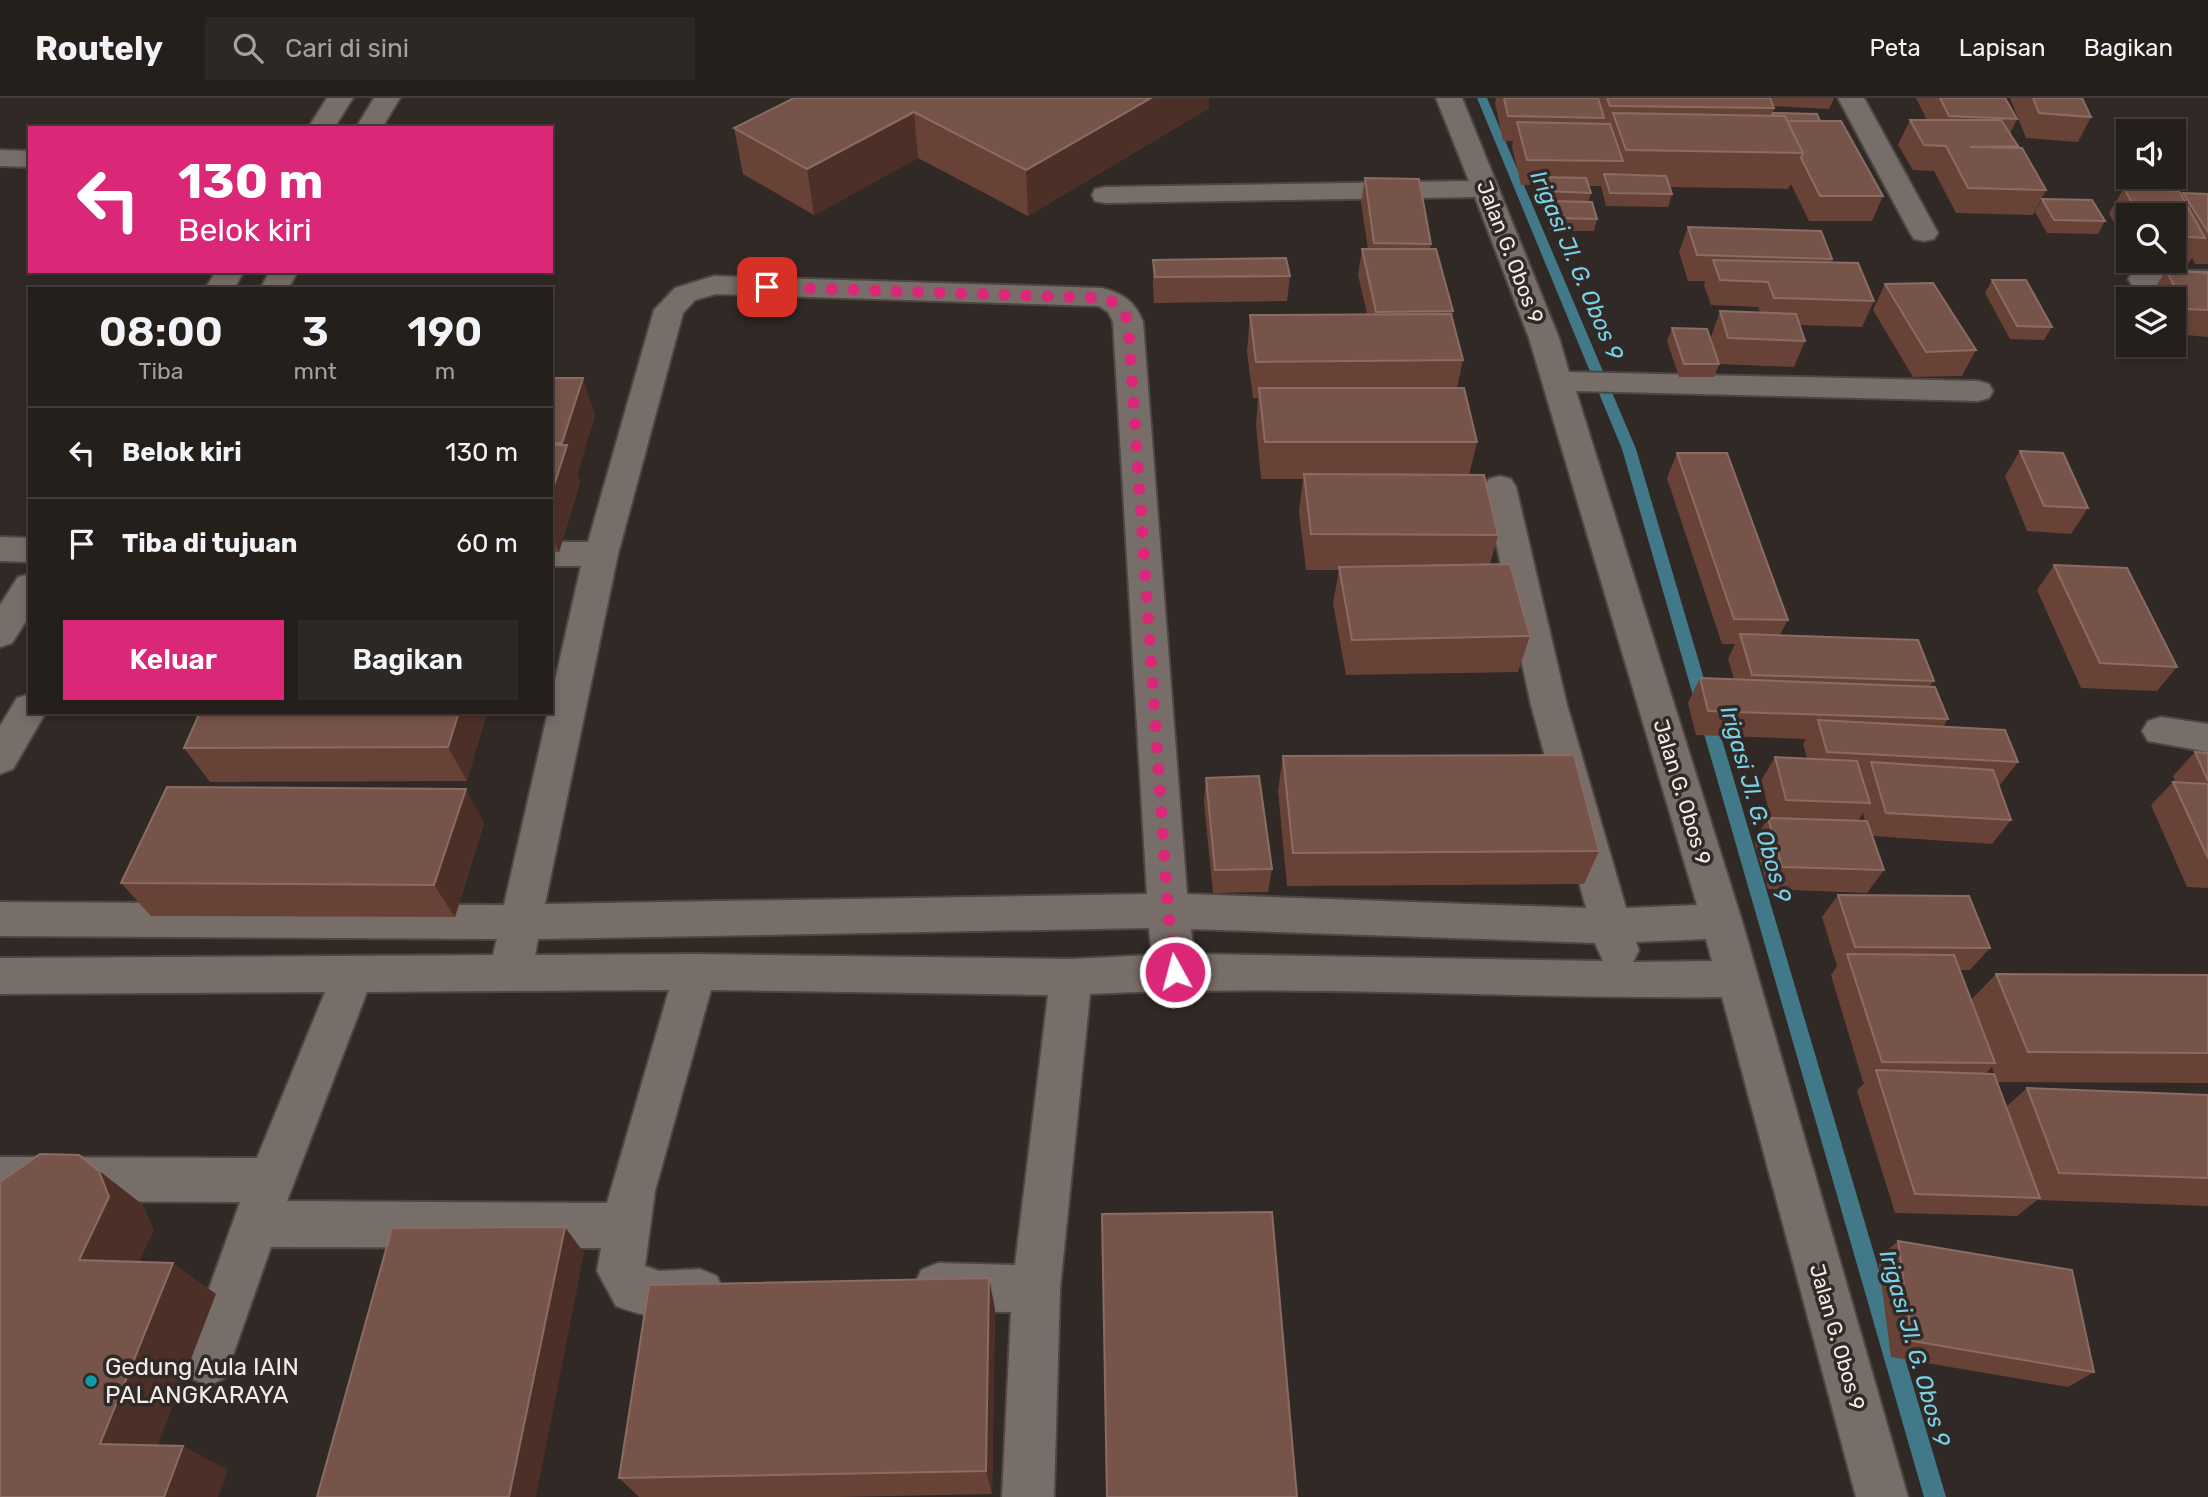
<!DOCTYPE html>
<html lang="id">
<style>
:root{--surface:#251f1c;--page:#2d2725;--text:#f1f3f6;--muted:#a3a2a3;--line:#423d3b;--accent:#db2777}
body{margin:0;font-family:Rubik,sans-serif;background:var(--page);color:var(--text);height:100vh;display:flex;flex-direction:column;font-size:26px;white-space:nowrap}
*{box-sizing:border-box;margin:0}
p{font-size:23px;color:var(--muted)}
.icon{flex:none;width:38px;height:38px;fill:none;stroke:currentColor;stroke-width:2;stroke-linecap:round;stroke-linejoin:round}
.map{position:relative;flex:1;overflow:hidden}
.drawer{position:absolute;left:28px;top:189px;width:525px;height:427px;display:flex;flex-direction:column;background:var(--surface);border-radius:0px;box-shadow:0 4px 10px #0003,0 0 0 2px var(--line)}
.drawer>*{flex:none}
.hud{position:absolute;left:28px;top:28px;width:525px;height:147px;border-radius:0px;box-shadow:0 4px 10px #0003,0 0 0 2px var(--line);background:#db2777;color:#fff;overflow:hidden}
.controls{position:absolute;left:2116px;top:21px;display:grid;gap:14px}
.controls a{display:grid;place-items:center;width:70px;height:70px;border-radius:0px;background:var(--surface);box-shadow:0 4px 10px #0003,0 0 0 2px var(--line);font-size:35px}
.pin{position:absolute;display:grid;place-items:center;width:60px;height:60px;color:#fff;margin:-30px;border-radius:14px;box-shadow:0 4px 10px #0006}
.me{position:absolute;width:77px;margin:-38px;rotate:353deg;stroke-linejoin:round;filter:drop-shadow(0 0 5px #0008)}
.turn{display:flex;align-items:center;gap:24px;height:147px;padding:0 35px;font-size:32px}
.turn .icon{width:91px;height:91px;stroke-width:2.5}
.turn b{display:block;font-size:49px;line-height:60px}
.eta{display:flex;justify-content:space-evenly;align-items:center;height:119px;text-align:center}
.eta b{font-size:42px;font-weight:600;line-height:49px}
.cta{display:flex;gap:14px;margin-top:auto;padding:14px 35px}
.cta a{flex:1;height:80px;border-radius:0px;background:var(--accent);color:#fff;font-size:28px;font-weight:600;line-height:80px;text-align:center}
.cta a+a{background:var(--page);color:var(--text)}
ul{padding:0;list-style:none}
li{display:flex;align-items:center;gap:21px;height:91px;padding:0 35px;border-top:2px solid var(--line)}
li div{flex:1}
li b{display:block;font-size:26px}
li em{font-style:normal}
header{display:flex;align-items:center;gap:42px;box-sizing:border-box;height:98px;padding:0 35px;background:var(--surface);border-bottom:2px solid var(--line)}
header strong{font-size:33px}
nav{display:flex;gap:38px;margin-inline-start:auto;font-size:24px}
.search{width:490px;height:63px;background:var(--page);display:flex;align-items:center;gap:18px;box-sizing:border-box;padding:0 24px;border-radius:0px;color:var(--muted);font-size:26px}
.map>svg:first-child{display:block}
.lines{fill:none;stroke-linecap:round;stroke-linejoin:round}
.stream{fill:#427988;fill-rule:evenodd}
.minor-casing{stroke:#4d4643;stroke-width:4}
.minor{fill:#776d69;fill-rule:evenodd}
.wall{fill:#684237;fill-rule:evenodd}
.shaded-wall{fill:#4c3028}
.building{fill:#77544a;stroke:#8a6c63;stroke-width:2}
.route{stroke:#db2777;stroke-width:12;stroke-dasharray:0 21.6}
.culture-dot{fill:#0f9aa8;stroke:#312925;stroke-width:2.5}
.labels{text-anchor:middle;stroke-width:7;stroke-linejoin:round;paint-order:stroke}
.street-label{font-size:21px;fill:#f1ece9;stroke:#312925}
.water-label{font-size:23px;font-style:italic;fill:#78d2ea;stroke:#312925}
.near-poi-label{font-size:24px;fill:#f1ece9;stroke:#312925;text-anchor:start}
</style>
<header>
<strong>Routely</strong>
<div class="search"><svg class="icon" aria-label="search" viewBox="0 0 24 24"><circle cx="10" cy="10" r="6"/><path d="M15 15l6 6"/></svg>Cari di sini</div>
<nav><a>Peta</a><a>Lapisan</a><a>Bagikan</a></nav>
</header>
<div class="map">
<svg width="2208" height="1399" viewBox="0 0 2208 1399">
<rect width="100%" height="100%" fill="#312925"/>
<g class="lines">
<path class="stream" d="M1477 0H1487L1636 351 1946 1399H1924L1622 351Z"/>
<defs>
<path id="minor" d="M327 0H353L334 30H308Z
M374 0H400L382 30H356Z
M1436 0H1462L1559 240 1569 274 1978 283 1989 286 1993 293 1989 300 1978 303 1576 293 1742 823 1908 1399H1856L1722 899C1512 901 1300 886 1090 896L1060 1191 1054 1399H1002L1011 1214 938 1213 921 1206 914 1189 921 1172 938 1165 1015 1167 1048 897 711 892 655 1093 645 1168 659 1173 700 1171 717 1178 724 1195 717 1212C683 1226 649 1221 616 1208L597 1173 601 1150 271 1149 225 1280 208 1288 191 1280 183 1263 240 1104 0 1103V1059L257 1060 325 894 0 896V860L493 857 497 841 0 838V804L504 807 548 614H551V600L581 468H551V444H588L654 212 675 190 714 178 1102 190C1123 196 1135 203 1143 224L1187 796 1586 810 1531 607 1484 389 1489 381 1500 378 1511 381 1516 389 1567 607 1626 810 1697 807 1529 240 1475 99 1105 105 1095 103 1092 97 1095 91 1105 89 1469 83ZM716 196 1099 208 1108 214 1113 224 1147 796 545 806 618 456 683 215 695 202ZM1149 830 1152 857 1071 861 695 856 535 857 538 841ZM1191 831 1595 845 1603 863 1194 856ZM1706 841 1712 863 1633 864 1639 852 1636 844ZM669 892 607 1105 287 1103 367 894Z
M1838 0H1864L1938 135 1934 141 1924 143 1914 141 1910 135Z
M0 52 30 53V69L0 68Z
M2142 172 2208 173V191L2132 187 2128 181 2132 175Z
M216 173H244L234 191H205Z
M270 173H298L288 191H260Z
M0 439 30 440V464L0 463Z
M30 476V517L12 545 0 549V507L18 479Z
M30 596V614H46L13 671 0 676V628L17 600Z
M2161 619 2208 626V654L2148 643 2142 633 2148 623Z"/>
</defs>
<use href="#minor" class="minor-casing"/>
<use href="#minor" class="minor"/>
</g>
<path class="wall" d="M794 0 1209 10 1028 118 918 60 814 117 743 76 734 30Z
M1496 0H1834L1829 11 1774 8V10L1773 15 1820 23 1883 98 1872 123H1809L1791 86 1788 91 1670 89 1672 96 1668 109 1606 108 1601 88H1589L1591 95 1588 104 1597 121 1594 133H1550L1546 116 1548 106H1543L1539 92 1540 87H1521L1512 49 1513 43H1503L1495 5Z
M1916 0H2005L2017 21 2010 36 2018 48 2017 50 2046 92 2033 117 1956 115 1934 73 1913 72 1898 47 1910 22H1927Z
M2010 0H2082L2091 19 2078 44 2026 40Z
M1365 80 1431 146 1430 151 1453 213 1452 219 1463 262 1457 290 1477 344 1469 377 1498 437 1490 466 1530 538 1518 574 1346 577 1333 505 1339 472H1306L1299 413 1303 381H1261L1256 327 1258 300H1253L1247 254 1250 217 1367 216 1358 177 1362 151H1368L1361 105Z
M2124 90 2181 98 2183 95 2208 96V166H2195L2192 160 2188 166 2144 163H2174V117H2128V153L2109 115Z
M2042 101 2105 123 2098 136 2047 135 2035 114Z
M1688 129 1832 161 1831 165 1874 203 1862 229 1799 227 1805 243 1794 269 1719 266 1714 279H1679L1667 243 1672 230 1715 254 1711 239 1720 213 1760 215 1758 209 1711 207 1704 187 1705 183H1688L1679 154Z
M1153 162 1290 178 1287 203 1154 205 1153 187Z
M2166 172 2208 175V239L2174 236V201H2151L2150 198Z
M1992 182 2052 229 2044 242 2010 241 1985 195Z
M1885 186 1976 252 1962 278 1913 279 1873 212Z
M551 280 595 317 577 376 580 384 559 454H551Z
M2020 353 2088 410 2071 436 2027 433 2005 378Z
M1677 355 1788 522 1779 538 1934 583 1930 588 1948 621 1943 629 2018 664 1999 688 2011 722 1992 746 1872 738 1884 772 1867 795 1768 791 1754 743 1768 720H1771L1761 683 1775 659 1807 660 1803 646 1806 641 1696 637 1688 605 1700 580 1734 581 1728 561 1735 546H1722L1667 380ZM1863 715 1865 723H1858Z
M2054 467 2177 569 2157 593 2081 590 2037 492Z
M200 614H487L467 683 210 684 184 650Z
M2195 654 2208 655V790L2187 789 2151 707 2173 684H2175L2173 678Z
M1283 658 1599 753 1584 786 1287 788 1278 692Z
M1206 680 1272 771 1268 794 1213 795 1204 704Z
M484 725 455 819 151 818 121 785Z
M1838 797 1990 850 1970 872H1960L1971 902 1996 876 2208 877V985L1997 984 1992 969 1985 976 2006 1009 2027 990 2208 997V1108L2037 1102 2017 1118 1895 1115 1857 993 1865 984H1863L1831 877 1837 868 1822 819Z
M1898 1143 2094 1274 2068 1289 1891 1259 1878 1160Z
M995 1211 992 1396 840 1399H639L619 1380Z"/>
<path class="shaded-wall" d="M1151 0H1209V10L1028 118 1026 72Z
M914 14 918 60 814 117 807 71Z
M583 280 595 317 577 376 580 384 559 454 551 435V397L565 354 562 345Z
M459 614H487L467 683 448 649Z
M466 691 484 725 455 819 434 787Z
M79 1057 143 1107 154 1132 126 1192 79 1162Z
M565 1129 584 1155 536 1399H509Z
M173 1165 216 1196 149 1370 100 1346Z
M989 1180 995 1211 992 1396 986 1373Z
M183 1348 228 1372 218 1399H164Z"/>
<path class="building" d="M794 0H1151L1026 72 914 14 807 71 734 30Z
M1504 0H1598L1604 20 1508 18Z
M1607 0H1770L1774 10 1610 8Z
M1940 0H2005L2017 21 1949 18Z
M2033 0H2082L2091 19 2039 15Z
M1613 15 1785 18 1803 55 1626 52Z
M1773 15 1817 16 1820 23H1787L1785 18H1771Z
M1910 22H2001L2018 48 1970 49 2022 50 2046 92 1968 90 1946 48 1924 47Z
M1787 23H1841L1883 98H1820L1801 60 1803 55Z
M1517 24 1610 26 1623 63 1527 62Z
M1604 76 1666 78 1672 96 1610 95Z
M1542 79 1586 80 1591 95 1546 93Z
M1365 80 1419 81 1431 146 1374 145Z
M2124 90 2179 93 2205 140 2174 138V117H2138Z
M2183 95 2208 96V134Z
M2042 101 2092 102 2105 123 2054 122Z
M1549 103 1592 104 1597 121 1553 120Z
M1688 129 1821 133 1832 161 1697 157Z
M1362 151H1436L1453 213 1376 214Z
M1286 160 1290 178 1155 179 1153 162Z
M1713 162 1858 165 1874 203 1774 200 1768 184 1720 182Z
M2166 172 2208 175V212L2186 211Z
M1992 182H2026L2052 229 2017 228Z
M1933 185 1976 252 1926 254 1885 186Z
M1720 213 1796 216 1805 243 1728 240Z
M1451 216 1463 262 1256 264 1250 217Z
M1672 230 1707 231 1719 266H1684Z
M551 280H583L562 345H551Z
M1259 290H1464L1477 344H1265Z
M551 347H567L551 397Z
M2020 353 2063 355 2088 410 2044 408Z
M1677 355H1727L1788 522 1734 521Z
M1304 376 1484 377 1498 437 1311 436Z
M1510 466 1530 538 1352 542 1339 469Z
M2054 467 2127 470 2177 569 2100 565Z
M1740 536 1918 542 1934 583 1752 577Z
M1700 580 1935 589 1948 621 1708 613Z
M200 614H459L448 649 184 650Z
M1818 622 2005 632 2018 664 1827 654Z
M2195 654 2208 655V683Z
M1574 657 1599 753 1293 755 1283 658Z
M1775 659 1857 663 1870 705 1786 702Z
M1871 664 1993 672 2011 722 1886 715Z
M1259 678 1272 771 1215 772 1206 680Z
M2173 684 2208 686V760Z
M167 689 466 691 434 787 121 785Z
M1768 720 1867 723 1884 772 1782 769Z
M1838 797 1969 798 1990 850 1855 849Z
M1847 856 1954 857 1995 965 1882 964Z
M1996 876 2208 877V955L2028 954Z
M1876 972 1994 976 2040 1100 1915 1096Z
M2027 990 2208 997V1080L2059 1075Z
M40 1056 79 1057 99 1073 109 1099 79 1162 173 1165 100 1346 183 1348 164 1399H0V1084Z
M1272 1114 1297 1399H1107L1102 1116Z
M565 1129 509 1399H317L392 1130Z
M1898 1143 2072 1172 2094 1274 1912 1243Z
M989 1180 986 1373 619 1380 649 1187Z"/>
<g class="lines">
<path class="route" d="M767 189 1102 200C1117 204 1123 209 1128 224L1168 813 1175 874"/>
</g>
<circle class="culture-dot" cx="91" cy="1283" r="7"/>
<g class="labels">
<g class="street-label">
<text transform="translate(1510 154) rotate(69)" y="7">Jalan G. Obos 9</text>
<text transform="translate(1682 694) rotate(73)" y="7">Jalan G. Obos 9</text>
<text transform="translate(1837 1239) rotate(74)" y="7">Jalan G. Obos 9</text>
</g>
<g class="water-label">
<text transform="translate(1577 167) rotate(67)" y="8">Irigasi Jl. G. Obos 9</text>
<text transform="translate(1756 706) rotate(74)" y="8">Irigasi Jl. G. Obos 9</text>
<text transform="translate(1915 1250) rotate(74)" y="8">Irigasi Jl. G. Obos 9</text>
</g>
<g class="near-poi-label">
<text x="105" y="1277">Gedung Aula IAIN<tspan x="105" dy="28">PALANGKARAYA</tspan></text>
</g>
</g>
</svg>
<div class="controls">
<a><svg class="icon" aria-label="sound" viewBox="0 0 24 24"><path d="M4 9h4l5-4v14l-5-4H4zM17 9q2 3 0 6"/></svg></a>
<a><svg class="icon" aria-label="search" viewBox="0 0 24 24"><circle cx="10" cy="10" r="6"/><path d="M15 15l6 6"/></svg></a>
<a><svg class="icon" aria-label="layers" viewBox="0 0 24 24"><path d="M12 4l9 5-9 5-9-5zM3 14l9 5 9-5"/></svg></a>
</div>
<div class="pin" style="left:767px;top:189px;background:#d93025"><svg class="icon" aria-label="arrive" viewBox="0 0 24 24"><path d="M6 21V4h12l-3 4 3 4H6"/></svg></div>
<svg class="me" style="left:1175px;top:874px" viewBox="-20 -20 40 40"><circle r="17" fill="#db2777" stroke="#fff" stroke-width="3"/><path d="M0-11L8 9 0 5-8 9z" fill="#fff"/></svg>
<div class="hud">
<div class="turn"><svg class="icon" aria-label="left" viewBox="0 0 24 24"><path d="M17 20v-9H6M10 6l-5 5 5 5"/></svg><div><b>130 m</b>Belok kiri</div></div>
</div>
<section class="drawer">
<div class="eta">
<div><b>08:00</b><p>Tiba</p></div>
<div><b>3</b><p>mnt</p></div>
<div><b>190</b><p>m</p></div>
</div>
<ul>
<li><svg class="icon" aria-label="left" viewBox="0 0 24 24"><path d="M17 20v-9H6M10 6l-5 5 5 5"/></svg><div><b>Belok kiri</b></div><em>130 m</em></li>
<li><svg class="icon" aria-label="arrive" viewBox="0 0 24 24"><path d="M6 21V4h12l-3 4 3 4H6"/></svg><div><b>Tiba di tujuan</b></div><em>60 m</em></li>
</ul>
<div class="cta"><a>Keluar</a><a>Bagikan</a></div>
</section>
</div>
